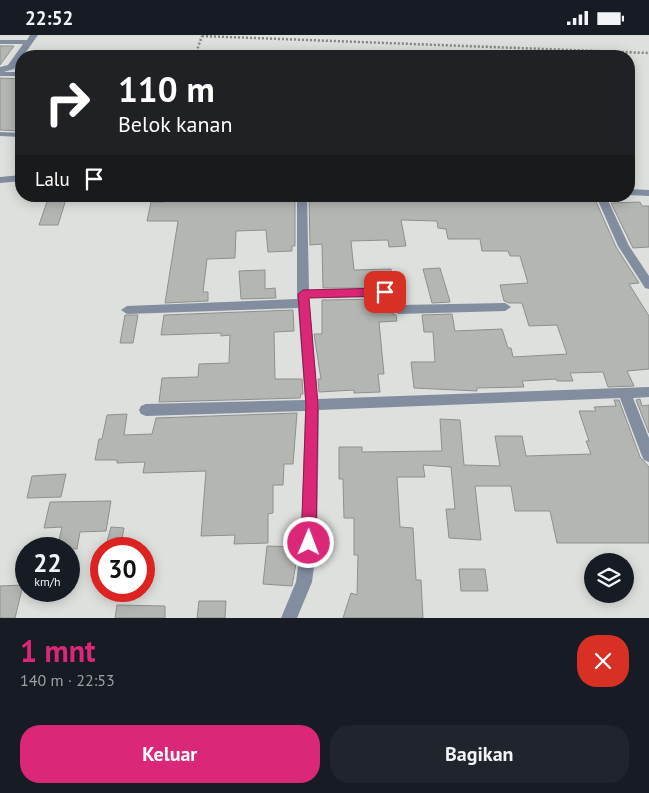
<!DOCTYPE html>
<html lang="id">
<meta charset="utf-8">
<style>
:root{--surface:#171b24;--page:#20242c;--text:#f1f3f6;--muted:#9ea1a6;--accent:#db2777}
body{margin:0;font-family:"PT Sans",sans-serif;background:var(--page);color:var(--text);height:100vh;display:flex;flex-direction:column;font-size:19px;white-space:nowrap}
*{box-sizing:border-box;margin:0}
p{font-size:16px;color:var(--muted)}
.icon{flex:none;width:28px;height:28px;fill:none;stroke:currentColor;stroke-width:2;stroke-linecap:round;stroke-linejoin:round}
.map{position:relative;height:583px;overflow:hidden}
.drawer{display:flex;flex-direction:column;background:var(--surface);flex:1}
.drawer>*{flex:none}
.guide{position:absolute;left:15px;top:15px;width:620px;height:152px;border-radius:20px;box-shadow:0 2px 12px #0003;background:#202124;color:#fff;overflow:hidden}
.buttons{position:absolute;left:584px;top:518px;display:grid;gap:10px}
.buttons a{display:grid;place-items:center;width:50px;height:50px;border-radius:50%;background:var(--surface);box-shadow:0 2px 12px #0003;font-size:25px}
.speed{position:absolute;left:15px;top:502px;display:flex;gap:10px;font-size:25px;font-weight:700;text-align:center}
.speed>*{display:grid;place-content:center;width:65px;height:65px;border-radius:50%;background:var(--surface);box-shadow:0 2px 12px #0003;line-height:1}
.speed small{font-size:12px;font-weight:400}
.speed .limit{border:8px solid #d22;background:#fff;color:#111}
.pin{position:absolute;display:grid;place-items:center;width:42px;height:42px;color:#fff;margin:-21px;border-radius:10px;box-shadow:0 2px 8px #0006}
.me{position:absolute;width:55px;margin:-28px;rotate:1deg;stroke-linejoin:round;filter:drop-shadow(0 0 4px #0008)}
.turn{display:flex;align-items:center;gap:18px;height:105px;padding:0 20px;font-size:22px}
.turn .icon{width:65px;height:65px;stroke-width:2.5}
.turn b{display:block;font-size:35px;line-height:42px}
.then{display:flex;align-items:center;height:48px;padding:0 20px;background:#0003;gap:10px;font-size:19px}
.round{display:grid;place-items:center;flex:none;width:52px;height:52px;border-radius:20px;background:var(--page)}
.summary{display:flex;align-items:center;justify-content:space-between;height:85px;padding:0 20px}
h1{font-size:30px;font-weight:800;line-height:38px;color:var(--accent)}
.cta{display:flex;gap:10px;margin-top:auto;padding:10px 20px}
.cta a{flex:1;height:58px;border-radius:20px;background:var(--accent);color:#fff;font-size:20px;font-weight:800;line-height:58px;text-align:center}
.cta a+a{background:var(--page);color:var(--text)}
.status{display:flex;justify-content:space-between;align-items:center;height:35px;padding:0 25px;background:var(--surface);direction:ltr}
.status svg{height:14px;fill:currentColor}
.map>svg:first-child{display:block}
.building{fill:#b4b6b2;stroke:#8d908c}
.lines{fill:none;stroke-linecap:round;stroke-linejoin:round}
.path{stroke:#858684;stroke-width:2.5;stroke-dasharray:2 2;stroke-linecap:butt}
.service{fill:#828da0;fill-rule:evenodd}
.minor{fill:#828da0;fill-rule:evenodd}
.tertiary{fill:#828da0;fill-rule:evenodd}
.route{fill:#db2777;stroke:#8e194d}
</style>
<div class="status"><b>22:52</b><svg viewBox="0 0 49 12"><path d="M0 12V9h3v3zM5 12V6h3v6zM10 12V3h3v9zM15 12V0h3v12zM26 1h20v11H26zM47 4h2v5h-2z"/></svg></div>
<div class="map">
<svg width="649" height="583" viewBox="0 0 649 583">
<rect width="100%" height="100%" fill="#dee0dd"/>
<path class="building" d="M0 11H14L0 30Z
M0 43 21 44V96L0 95Z
M49 161H67L58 190H39Z
M164 161H295V211H292V216L268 217 266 195 236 196 235 223 207 224 203 257H208V266L165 268 178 186H147L151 167H163Z
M309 161H518V163L581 164 580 162H594L616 212 639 248 629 249 649 281V334L627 336 634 351 608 352 603 337 570 338 573 346H557L556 344 522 346 524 352 477 353V356L414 353 411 327H435L433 297H424L422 280 452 279 455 296 502 294 508 313H511L513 322 567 319 557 290 529 291 522 268H509L504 266 500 250 528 248 520 221H510L508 216H482L480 204H448L446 194 438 193 437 186 401 185 406 211 389 212 388 205 351 206 354 235 391 234 393 253H323L322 209 310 210Z
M640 167 642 171H649V212L633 213 611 168Z
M440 233 449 263 450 267 432 268 423 234Z
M265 235V254L275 253 276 263 241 264 239 236Z
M384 264 389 277 396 280 397 286 379 287 384 339H378L380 357 354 358V355L319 357 318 344H321L314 299H322V265Z
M293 275 294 296 274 297 275 344H302L303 359H301L300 363 159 367 162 343 198 342 199 329 229 328 230 300 221 301V298L161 300 164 280Z
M125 280H138L133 308H120Z
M640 364 642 371 649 370V398L636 365Z
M614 365H619L640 422 649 432V508H557L550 476H515L511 451H475L481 505 449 503 446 474H455L451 432 423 430 425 442H397L400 492 413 493 416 545H421L423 583H343L351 558 357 560 358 520H354V483H344L343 444H339V412H362V417L442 416 440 384 460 385 464 430 500 431 495 401H522L526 421 591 419 586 406H589L579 376H596L594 372 616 371Z
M297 378 293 429H284L283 450H273V478L268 479V508L234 509 235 500 201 501 206 436 143 438 145 427 117 428V425H95L99 404H102L107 380 127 379 124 400 152 399 156 383Z
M66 439 61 462 27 463 32 441Z
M111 466 106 496 80 497 77 514H57L62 492 44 493 50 467Z
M111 492 124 493 120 514H105Z
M267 511 299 512 292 551 263 549Z
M459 534H485L488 556H461Z
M23 550 15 583H0V551Z
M199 566H226L225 583H197Z
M117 570 165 571V583H115Z"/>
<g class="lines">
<path class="path" d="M202 1 649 18
M195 21 202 1"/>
<path class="service" d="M0 37H21V41H0Z
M0 97 21 98V102L0 101Z"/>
<path class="minor" d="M30 0H38L14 34 0 38V32L8 30 23 9H0V5H27Z
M297 161H307L309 255 389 254 393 255 401 270 505 268 511 272 505 276 399 279 391 276 385 262 309 263 318 364 649 352V362L633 363 649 403V427L644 425 642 421 620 363 319 375 317 508 312 547 297 583H281L296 547 301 508 305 376 146 381 141 379 139 375 141 371 146 369 305 365 298 273 127 279 121 275 127 271 297 264Z
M596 161H606L629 211 649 241V254L645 253 618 211Z"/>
<path class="tertiary" d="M21 140V146L0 148V142Z
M629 154 649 155V161L629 160Z"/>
</g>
<path class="route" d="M385 253 390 257 385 261 309 263 318 370 316 508 314 513 309 515 304 513 301 508 306 370 298 259 303 255Z"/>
</svg>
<div class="buttons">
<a><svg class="icon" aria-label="layers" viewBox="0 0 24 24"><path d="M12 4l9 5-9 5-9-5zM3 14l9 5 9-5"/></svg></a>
</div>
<div class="speed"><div>22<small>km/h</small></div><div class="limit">30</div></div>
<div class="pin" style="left:385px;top:257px;background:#d93025"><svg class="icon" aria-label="arrive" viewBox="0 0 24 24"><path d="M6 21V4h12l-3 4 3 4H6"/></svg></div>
<svg class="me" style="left:309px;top:508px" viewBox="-20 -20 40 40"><circle r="17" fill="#db2777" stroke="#fff" stroke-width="3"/><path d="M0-11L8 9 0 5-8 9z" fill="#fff"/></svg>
<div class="guide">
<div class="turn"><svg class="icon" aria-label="right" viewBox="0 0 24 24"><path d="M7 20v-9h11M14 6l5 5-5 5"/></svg><div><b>110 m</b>Belok kanan</div></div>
<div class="then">Lalu<svg class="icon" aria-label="arrive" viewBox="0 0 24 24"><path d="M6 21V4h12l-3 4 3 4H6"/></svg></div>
</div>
</div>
<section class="drawer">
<div class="summary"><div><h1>1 mnt</h1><p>140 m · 22:53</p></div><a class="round" style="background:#d93025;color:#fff"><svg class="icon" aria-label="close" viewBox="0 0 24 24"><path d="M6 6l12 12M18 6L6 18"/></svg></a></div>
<div class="cta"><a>Keluar</a><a>Bagikan</a></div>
</section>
